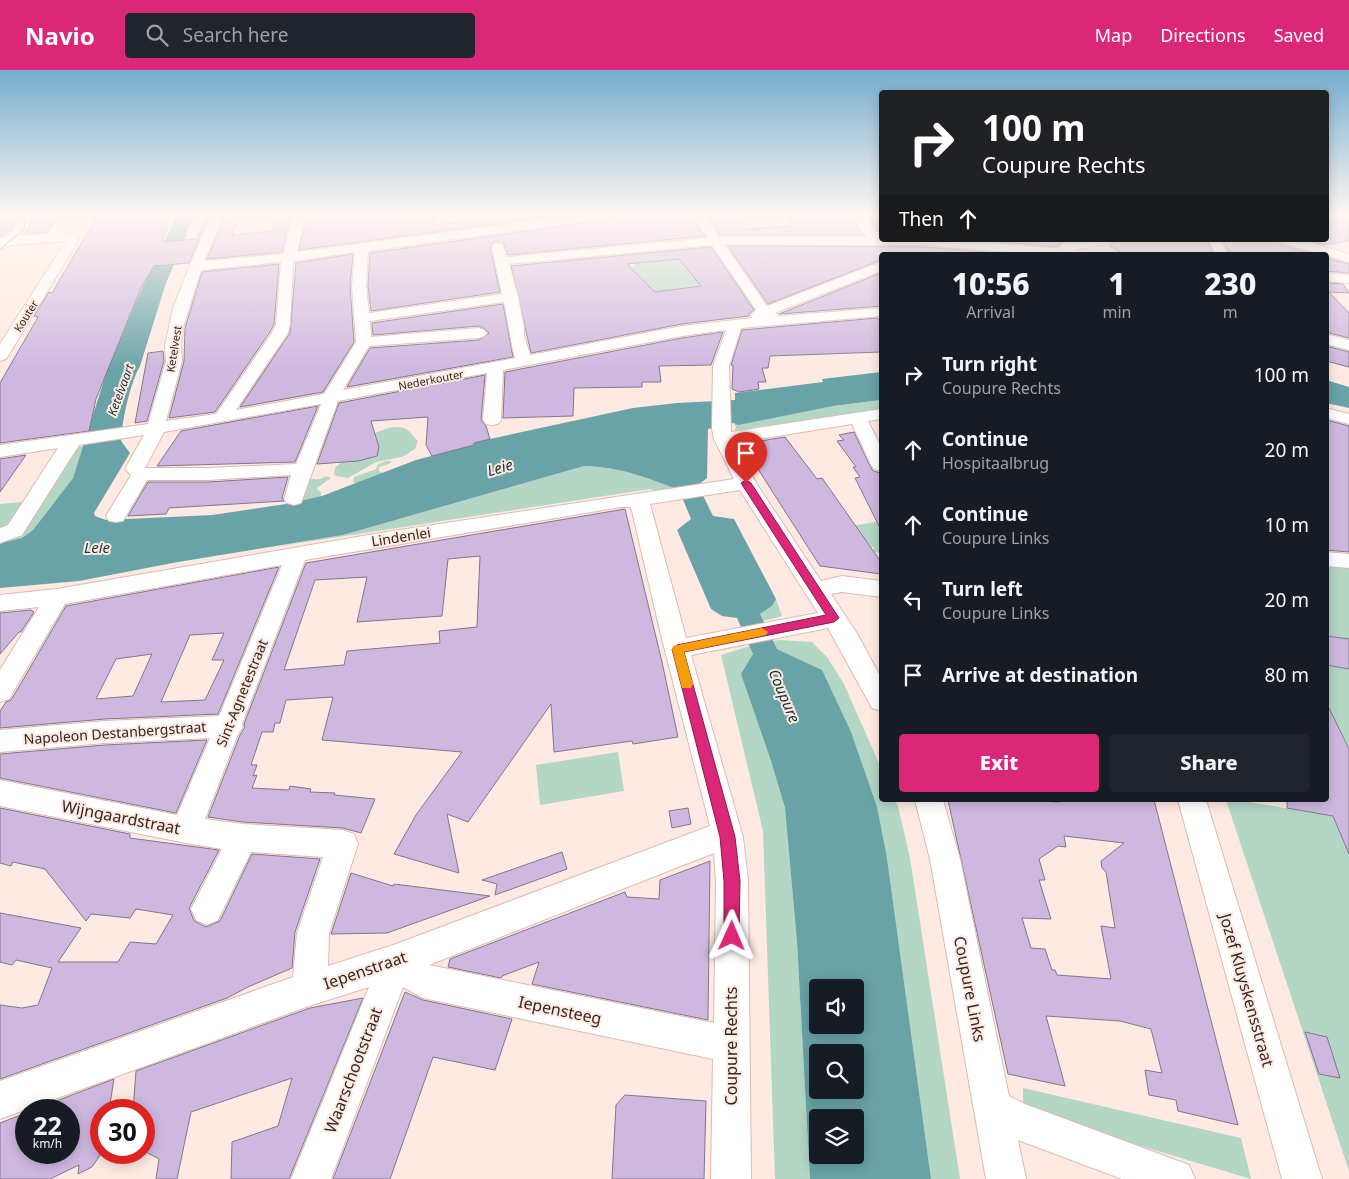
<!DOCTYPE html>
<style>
:root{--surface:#171b24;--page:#20242c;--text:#f1f3f6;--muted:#9ea1a6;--accent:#db2777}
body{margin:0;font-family:"Noto Sans",sans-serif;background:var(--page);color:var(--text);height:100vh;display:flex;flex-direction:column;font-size:19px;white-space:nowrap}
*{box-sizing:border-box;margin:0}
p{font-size:16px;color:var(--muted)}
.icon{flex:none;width:28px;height:28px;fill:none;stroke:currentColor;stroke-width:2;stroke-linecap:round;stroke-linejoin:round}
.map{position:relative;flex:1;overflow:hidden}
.drawer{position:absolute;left:879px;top:182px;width:450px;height:550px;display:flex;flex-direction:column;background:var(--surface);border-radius:5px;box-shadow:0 2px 12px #0003}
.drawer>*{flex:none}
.banner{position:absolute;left:879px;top:20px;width:450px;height:152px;border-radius:5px;box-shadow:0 2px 12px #0003;background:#202124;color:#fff;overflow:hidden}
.buttons{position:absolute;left:809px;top:909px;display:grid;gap:10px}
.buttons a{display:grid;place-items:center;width:55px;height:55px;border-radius:5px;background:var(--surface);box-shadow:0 2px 12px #0003;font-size:25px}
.speed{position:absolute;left:15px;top:1029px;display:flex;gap:10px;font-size:25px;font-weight:700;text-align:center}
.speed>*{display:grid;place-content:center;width:65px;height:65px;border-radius:50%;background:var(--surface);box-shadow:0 2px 12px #0003;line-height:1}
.speed small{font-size:12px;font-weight:400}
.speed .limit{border:8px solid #d22;background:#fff;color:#111}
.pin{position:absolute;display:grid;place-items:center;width:42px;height:42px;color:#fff;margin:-51px -21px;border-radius:50% 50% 50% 0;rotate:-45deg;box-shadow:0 0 5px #0007}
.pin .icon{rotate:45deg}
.me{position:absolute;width:55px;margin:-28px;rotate:1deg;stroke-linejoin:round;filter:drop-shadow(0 0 4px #0008)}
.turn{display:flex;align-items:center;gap:18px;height:105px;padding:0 20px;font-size:22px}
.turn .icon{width:65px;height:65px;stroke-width:2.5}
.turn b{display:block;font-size:35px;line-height:42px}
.then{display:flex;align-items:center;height:48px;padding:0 20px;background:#0003;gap:10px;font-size:19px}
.eta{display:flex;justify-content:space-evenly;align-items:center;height:85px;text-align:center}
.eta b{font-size:30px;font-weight:800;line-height:35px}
.cta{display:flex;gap:10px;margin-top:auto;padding:10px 20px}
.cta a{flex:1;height:58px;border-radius:5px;background:var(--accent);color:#fff;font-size:20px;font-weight:800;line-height:58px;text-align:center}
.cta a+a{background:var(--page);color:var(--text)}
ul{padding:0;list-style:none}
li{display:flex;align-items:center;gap:15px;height:75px;padding:0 20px}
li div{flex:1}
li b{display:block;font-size:19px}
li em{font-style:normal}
header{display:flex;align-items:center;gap:30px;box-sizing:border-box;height:70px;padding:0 25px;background:var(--accent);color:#fff}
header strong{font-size:24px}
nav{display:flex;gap:28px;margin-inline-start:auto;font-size:18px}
.search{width:350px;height:45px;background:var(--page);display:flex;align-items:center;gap:12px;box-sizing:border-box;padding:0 18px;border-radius:5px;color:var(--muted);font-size:19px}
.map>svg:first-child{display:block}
.green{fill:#b4d6c5}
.water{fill:#69a3a7;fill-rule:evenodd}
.building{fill:#ceb8e0;stroke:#82758d;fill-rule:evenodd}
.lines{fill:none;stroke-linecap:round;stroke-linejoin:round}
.minor-casing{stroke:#dbbcaf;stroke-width:2}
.minor{fill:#fff;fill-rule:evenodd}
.tram{stroke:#6a5d56;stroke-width:1}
.route{fill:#db2777;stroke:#8e194d}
.slow{fill:#f59e0b}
.labels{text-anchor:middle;stroke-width:4;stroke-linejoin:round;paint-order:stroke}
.far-street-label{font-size:11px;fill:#332822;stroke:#feeae2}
.far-water-label{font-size:12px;font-style:italic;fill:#143335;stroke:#feeae2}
.street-label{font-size:14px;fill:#332822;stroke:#feeae2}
.water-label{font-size:15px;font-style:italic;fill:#143335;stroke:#feeae2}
.near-street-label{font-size:16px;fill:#332822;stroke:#feeae2}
</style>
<header>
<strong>Navio</strong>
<div class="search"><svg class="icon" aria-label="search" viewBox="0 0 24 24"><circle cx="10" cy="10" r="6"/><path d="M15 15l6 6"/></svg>Search here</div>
<nav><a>Map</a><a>Directions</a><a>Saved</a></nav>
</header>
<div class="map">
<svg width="1349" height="1109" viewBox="0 0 1349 1109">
<rect width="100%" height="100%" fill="#feeae2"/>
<path class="green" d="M677 186 696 205 691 206V207H698L701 215 656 222 642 209 597 198 629 193 631 197 636 196 635 193Z
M881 330V340L734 360 736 358 734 353 738 354 833 336Z
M394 357C408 357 409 361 418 371L415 379 402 387 376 392 348 408 336 406 334 404 335 398C357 381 364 362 394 357Z
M84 376 73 408 33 460 22 468 0 473V434L31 431 25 457 78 377Z
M386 391H392L389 394 379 397V401L383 403 356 414 353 412 354 407 376 399 378 394Z
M584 396 608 397 636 404 677 419 657 422 650 419 261 479 343 465Z
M326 406 331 408 317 418V420L321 422V427L299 431 307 409H320Z
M881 451V483L873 482 874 477H871L870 474 854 472 833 459Z
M1326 486 1349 488V569L1326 566Z
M776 529 782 546 763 551 760 544 772 536Z
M780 570 812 572 827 587 844 614 881 698V730H895L898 736 910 788 960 1109H931L887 788 822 600 777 579 773 571Z
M750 576 753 584 741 604 771 691 785 738 797 872 810 1109H775L763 761 721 585Z
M1326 595 1349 599V679L1326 632Z
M618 682 624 721 540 735 536 695Z
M1226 730H1237L1333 746 1349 784V1101Z
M1023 1018 1241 1068 1251 1109 1034 1044 1023 1036Z"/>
<path class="water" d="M177 145H194L165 216 140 296C130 313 122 351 121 371L130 383 94 443 95 446 106 450 212 445 286 434 322 426 416 390 474 375V373L490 369 633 338 677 333 735 330V323L823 312 822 309 881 302V330L833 336 738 355 734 353 708 359 707 408 698 415 713 446 734 449 776 529 772 536 760 544 777 579 822 600 851 662 877 737 887 788 931 1109H810L797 872 785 738 771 691 741 604 753 584 737 548 722 546 711 539 677 460 691 449 679 420C645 407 621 397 584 396L343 465 178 492 79 511 0 518V473L22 468 33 460 73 408 106 304 139 225ZM818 918H855V955H818ZM818 982H855V1020H818ZM818 1048H855V1085H818Z
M1326 310 1349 317V338L1326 333Z"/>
<path class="building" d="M0 145H14L13 158 3 166H0Z
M30 145H58L47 162 25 164 30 156Z
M98 145H167L168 155 162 172 196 169 206 148 209 147 189 193 154 196 141 218 96 329 89 361 0 373V313L38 247 34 246 49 222 52 223Z
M226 145H240L232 165 272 161 276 145H291L282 182 207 189Z
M307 145H412V151L434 149 433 155 501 148 500 145H562L299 180Z
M614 145H690L705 166 508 185 503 172H494L490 177 500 222 371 241 368 216 370 183 606 150Z
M706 145H737L746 159 792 156 784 145H849L863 165H720Z
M866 145H880L881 164Z
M1349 149V171L1325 175 1312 172 1326 170V152Z
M979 170 1026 171 1074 170 1062 172 1058 177Z
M1117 170H1207L1214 185H1124L1110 176Z
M1223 170H1274L1281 175 1309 183V185L1252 183 1253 185H1230Z
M728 176 925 177 1022 185H881V190L768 234Z
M711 177 754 240 749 244V246L682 254 531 283 511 196ZM679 189 701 216 655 222 627 194Z
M353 184 350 216 354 272 323 322 240 337 290 263 296 193Z
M1326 188 1349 194V203L1326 201Z
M279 194 274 254 270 262 215 342 169 348 184 291 185 258 202 202Z
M881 203V236L779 244Z
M1326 213 1343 214 1349 223 1329 222 1349 243V268L1326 262Z
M503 234 513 287 347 317 370 278 479 270 489 263 485 259 479 256 373 265 372 253Z
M877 248 881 252V282L770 286 768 298H762L766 312H758L759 319 739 322 732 319 733 295H731L742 260Z
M723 262 711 295 659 296 661 312H642V317L574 318 573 346 503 348 505 302 682 268Z
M1326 276 1349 282V297L1326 291Z
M163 281 164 291 147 351 135 353 148 283Z
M485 305 481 350 486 356 490 369 474 373V375L432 386 426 375 428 347 371 351 379 377 377 386 358 391 317 394 339 333Z
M318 336 295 392 157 396 181 361Z
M1326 350 1349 356V482L1326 480Z
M854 362 870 396 873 401 881 403V460L855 408 860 407 853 397H856L837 371 844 370 839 365Z
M785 367 817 409 822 408 881 492V504L820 496 742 374Z
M26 385 0 422V389Z
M288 407 282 428 284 431 169 438 166 444 128 446 148 412H208Z
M625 439 662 592 678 667 633 674 632 671 554 682 551 634 468 752 447 744 459 803 394 784 416 745 462 682 322 670 333 627 286 630 280 653H275L273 662H262L251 695H257L253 706 257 705 252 718 289 720 290 716 311 719 310 722 335 723 334 725 375 729 361 763 343 758 243 752 208 747 240 665 245 657 244 654 306 493ZM480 486 477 557 439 561 440 573 347 581 344 595 284 600 315 510 367 507 357 552 442 546 448 489Z
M279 497 218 644 105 649 0 658V641L6 632 11 630 23 610 66 536ZM224 563 212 590H224L205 630 161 632 190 565ZM152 584 133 626 96 629 116 589Z
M31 540 34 542 21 562H19L0 584V543Z
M1326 566 1349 569V599L1326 595Z
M1326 632 1349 679V784L1333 746 1287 738V730H1326Z
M207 670 176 743 0 708V684L105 675Z
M948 730H1022L1059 732V730H1154L1238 1055 1178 1041 1176 1030 1149 1025 1145 1000 1162 1003 1151 959 1120 951 1046 946 1065 1016 1008 1004ZM1064 766 1124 773 1101 791 1102 798 1106 802 1115 858 1101 856 1111 909 1057 905 1055 900H1052L1045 879 1031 878 1022 848 1051 849 1039 810H1045L1039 789 1058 776 1066 777Z
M0 738 130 764V768L219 780 189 838 194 851 206 857 220 851 252 784 320 789 295 862 292 898 248 917 227 928 0 1009V935L22 938 38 935 52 898 16 890 12 895 0 892V843L81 858 58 892H118L130 872 156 874 173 845 136 839 130 848 91 844 86 851 45 799 13 792 11 796 0 793Z
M688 738 691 754 672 758 669 741Z
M562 782 567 799 495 825 497 814 482 810Z
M710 791 708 950 532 914 539 892 502 906 501 908 448 897 450 889 625 822 627 827 659 829 660 810Z
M351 803 393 816 394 814 490 826 387 863 331 864Z
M405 922 423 930 512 949 495 1000 433 987 390 1109H333Z
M363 928 289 1109H231L232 1072 278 1056 292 1008 191 1042 177 1109H156L159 1089 144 1081V1040H133L136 1001 310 938Z
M1305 962 1327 967 1340 1008 1319 1004Z
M114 1009 109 1040H101V1082H106L100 1085 92 1097 78 1104 79 1095 50 1109H0V1053L26 1043V1082H69V1040H38V1038Z
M625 1025 706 1031 704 1109H612L616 1035Z"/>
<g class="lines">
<defs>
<path id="minor" d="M16 145H28V156L22 166 48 164 60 145H72L61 162 77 166 79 169 8 286 6 289 0 291V274L66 171 11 175 0 180V168H4L15 159Z
M212 145H224L204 191 284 184 293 145H305L297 182 578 145H612L606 148 368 181 366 216 369 243 502 224 492 177 494 174H502L507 187 708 168 692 145H704L719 167H867L851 145H863L881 167V170H957L1061 179 1060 177 1062 174C1079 170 1097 170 1115 170L1109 174 1072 180 1088 181 1094 185H1044L925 175 724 174 767 236 881 192V201L775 243 779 246 881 238V246L741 258 729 296 731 362 881 339V349L868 351 881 377V401L874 399 871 395 852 354 734 373 756 413 821 511 842 506 881 511V527L842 522 831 524 858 565 881 608V641L872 638 828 558 691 585 743 767 748 811 751 1109H711L713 989 423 928 403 917 331 1109H291L369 917 309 936 0 1049V1011L293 907 297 863 323 787 251 782 218 850 207 855 196 850 191 839 222 779 186 773 0 736V710L177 745 210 668 105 673 0 682V660L105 651 219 646 282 495 65 534 9 629 0 632V600L39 537 0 541V525L57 519 380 463 734 409 714 369 712 359 713 296 726 260 682 266 503 300 501 350 498 354 492 355 486 354 483 350 487 303 338 331 301 433 294 435 287 433 284 429 291 405 208 410H147L123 451 116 452 109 451 106 446 131 405 125 399 144 365 79 375 22 465 0 473V458L8 455 58 378 0 387V375L148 354 166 291 165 276 173 238 189 197ZM712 175 756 240 750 245 752 248 682 256 530 285 524 265V257L518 227 509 194ZM355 182 352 216 356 272 324 324 236 340 288 263 290 254 293 196 294 191ZM281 192 276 254 272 263 216 344 166 351 182 291 181 276 183 258 201 200ZM504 232C508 251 510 269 515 288L343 320 369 276 479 268 484 266 487 263 484 260 479 258 371 267 370 251ZM321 334 296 394 208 398H145L164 362ZM740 420 818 543 686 568 650 434ZM621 437H630L632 441 660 561 710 756 396 874 328 896 329 863 358 774 354 764 343 760 243 754 205 749 238 664 243 656 242 654 305 490ZM714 783 716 811 714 953 429 895Z
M1209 170H1221L1228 185H1216Z
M1280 170H1300L1349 184V192L1282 173Z
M1326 203 1349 205V213L1326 211Z
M1326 264 1349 270V280L1326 274Z
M1326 338 1349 344V354L1326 348Z
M1326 482 1349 484V498L1326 496Z
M915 730H943L960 789 1009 1026 1025 1034 1189 1095 1195 1109H1122L1018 1070 1026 1109H986L930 789Z
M1178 730H1206L1322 1109H1282Z"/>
</defs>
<use href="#minor" class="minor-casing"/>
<use href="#minor" class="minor"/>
<path class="tram" d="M0 179 25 159V145"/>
</g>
<linearGradient id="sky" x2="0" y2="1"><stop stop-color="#75adce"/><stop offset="0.48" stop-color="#fff6f2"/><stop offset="1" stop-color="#fff6f2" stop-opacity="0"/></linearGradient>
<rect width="1349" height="301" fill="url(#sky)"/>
<path class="route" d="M746 410 751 413 839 548 834 552 684 582 735 767 740 811 739 866 737 871 732 874 726 871 724 866V811L720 767 672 579 677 575 826 545 741 413Z"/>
<path class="slow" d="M762 558 768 562 766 565 684 582 693 614 691 618H682L672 579 673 576Z"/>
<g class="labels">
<g class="far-street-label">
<text transform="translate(26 246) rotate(-58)" y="4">Kouter</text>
<text transform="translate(174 279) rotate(-81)" y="4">Ketelvest</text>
<text transform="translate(431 310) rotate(-11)" y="4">Nederkouter</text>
</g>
<g class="far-water-label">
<text transform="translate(121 320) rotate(-70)" y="4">Ketelvaart</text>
</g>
<g class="street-label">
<text transform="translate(401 467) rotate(-9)" y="5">Lindenlei</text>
<text transform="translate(242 623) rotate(-68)" y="5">Sint-Agnetestraat</text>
<text transform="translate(115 663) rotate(-4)" y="5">Napoleon Destanbergstraat</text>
</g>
<g class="water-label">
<text transform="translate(500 398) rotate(-16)" y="5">Leie</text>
<text x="97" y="483">Leie</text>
<text transform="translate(784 626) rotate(67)" y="5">Coupure</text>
</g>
<g class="near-street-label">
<text transform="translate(121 747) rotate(11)" y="6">Wijngaardstraat</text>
<text transform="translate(365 900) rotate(-19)" y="6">Iepenstraat</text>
<text transform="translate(970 919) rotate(79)" y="6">Coupure Links</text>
<text transform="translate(1247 920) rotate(74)" y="6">Jozef Kluyskensstraat</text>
<text transform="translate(560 940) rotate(12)" y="6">Iepensteeg</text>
<text transform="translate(731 976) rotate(-90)" y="6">Coupure Rechts</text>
<text transform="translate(353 1000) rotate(-69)" y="6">Waarschootstraat</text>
</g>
</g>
</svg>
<div class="buttons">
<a><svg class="icon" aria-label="sound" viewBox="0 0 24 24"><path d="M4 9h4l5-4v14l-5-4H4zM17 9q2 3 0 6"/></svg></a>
<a><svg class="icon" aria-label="search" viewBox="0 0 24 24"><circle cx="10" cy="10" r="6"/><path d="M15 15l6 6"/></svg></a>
<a><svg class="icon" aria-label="layers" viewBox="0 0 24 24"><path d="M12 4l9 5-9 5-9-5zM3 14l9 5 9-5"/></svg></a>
</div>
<div class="speed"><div>22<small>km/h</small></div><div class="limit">30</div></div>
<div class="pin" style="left:746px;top:413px;background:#d93025"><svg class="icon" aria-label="arrive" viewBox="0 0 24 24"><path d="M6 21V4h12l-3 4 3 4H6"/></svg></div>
<svg class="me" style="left:732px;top:866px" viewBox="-20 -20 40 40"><path d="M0-17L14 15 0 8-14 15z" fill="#db2777" stroke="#fff" stroke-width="4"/></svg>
<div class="banner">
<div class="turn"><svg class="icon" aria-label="right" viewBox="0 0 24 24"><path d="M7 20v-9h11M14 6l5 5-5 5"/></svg><div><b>100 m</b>Coupure Rechts</div></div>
<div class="then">Then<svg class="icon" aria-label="ahead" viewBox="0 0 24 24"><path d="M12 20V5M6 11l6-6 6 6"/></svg></div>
</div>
<section class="drawer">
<div class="eta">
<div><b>10:56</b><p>Arrival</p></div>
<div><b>1</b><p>min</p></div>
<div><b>230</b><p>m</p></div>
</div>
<ul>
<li><svg class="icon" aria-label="right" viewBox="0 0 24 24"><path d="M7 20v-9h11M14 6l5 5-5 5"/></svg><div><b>Turn right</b><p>Coupure Rechts</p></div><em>100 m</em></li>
<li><svg class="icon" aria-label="ahead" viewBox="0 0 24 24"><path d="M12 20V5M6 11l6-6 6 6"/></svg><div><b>Continue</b><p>Hospitaalbrug</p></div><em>20 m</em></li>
<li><svg class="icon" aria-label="ahead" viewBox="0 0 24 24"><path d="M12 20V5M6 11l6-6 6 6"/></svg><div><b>Continue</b><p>Coupure Links</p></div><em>10 m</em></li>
<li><svg class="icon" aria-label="left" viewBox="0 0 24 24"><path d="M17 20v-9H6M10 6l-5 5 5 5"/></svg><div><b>Turn left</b><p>Coupure Links</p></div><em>20 m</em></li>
<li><svg class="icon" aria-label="arrive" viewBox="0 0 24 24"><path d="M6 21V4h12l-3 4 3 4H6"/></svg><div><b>Arrive at destination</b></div><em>80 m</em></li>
</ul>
<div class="cta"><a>Exit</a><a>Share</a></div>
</section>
</div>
